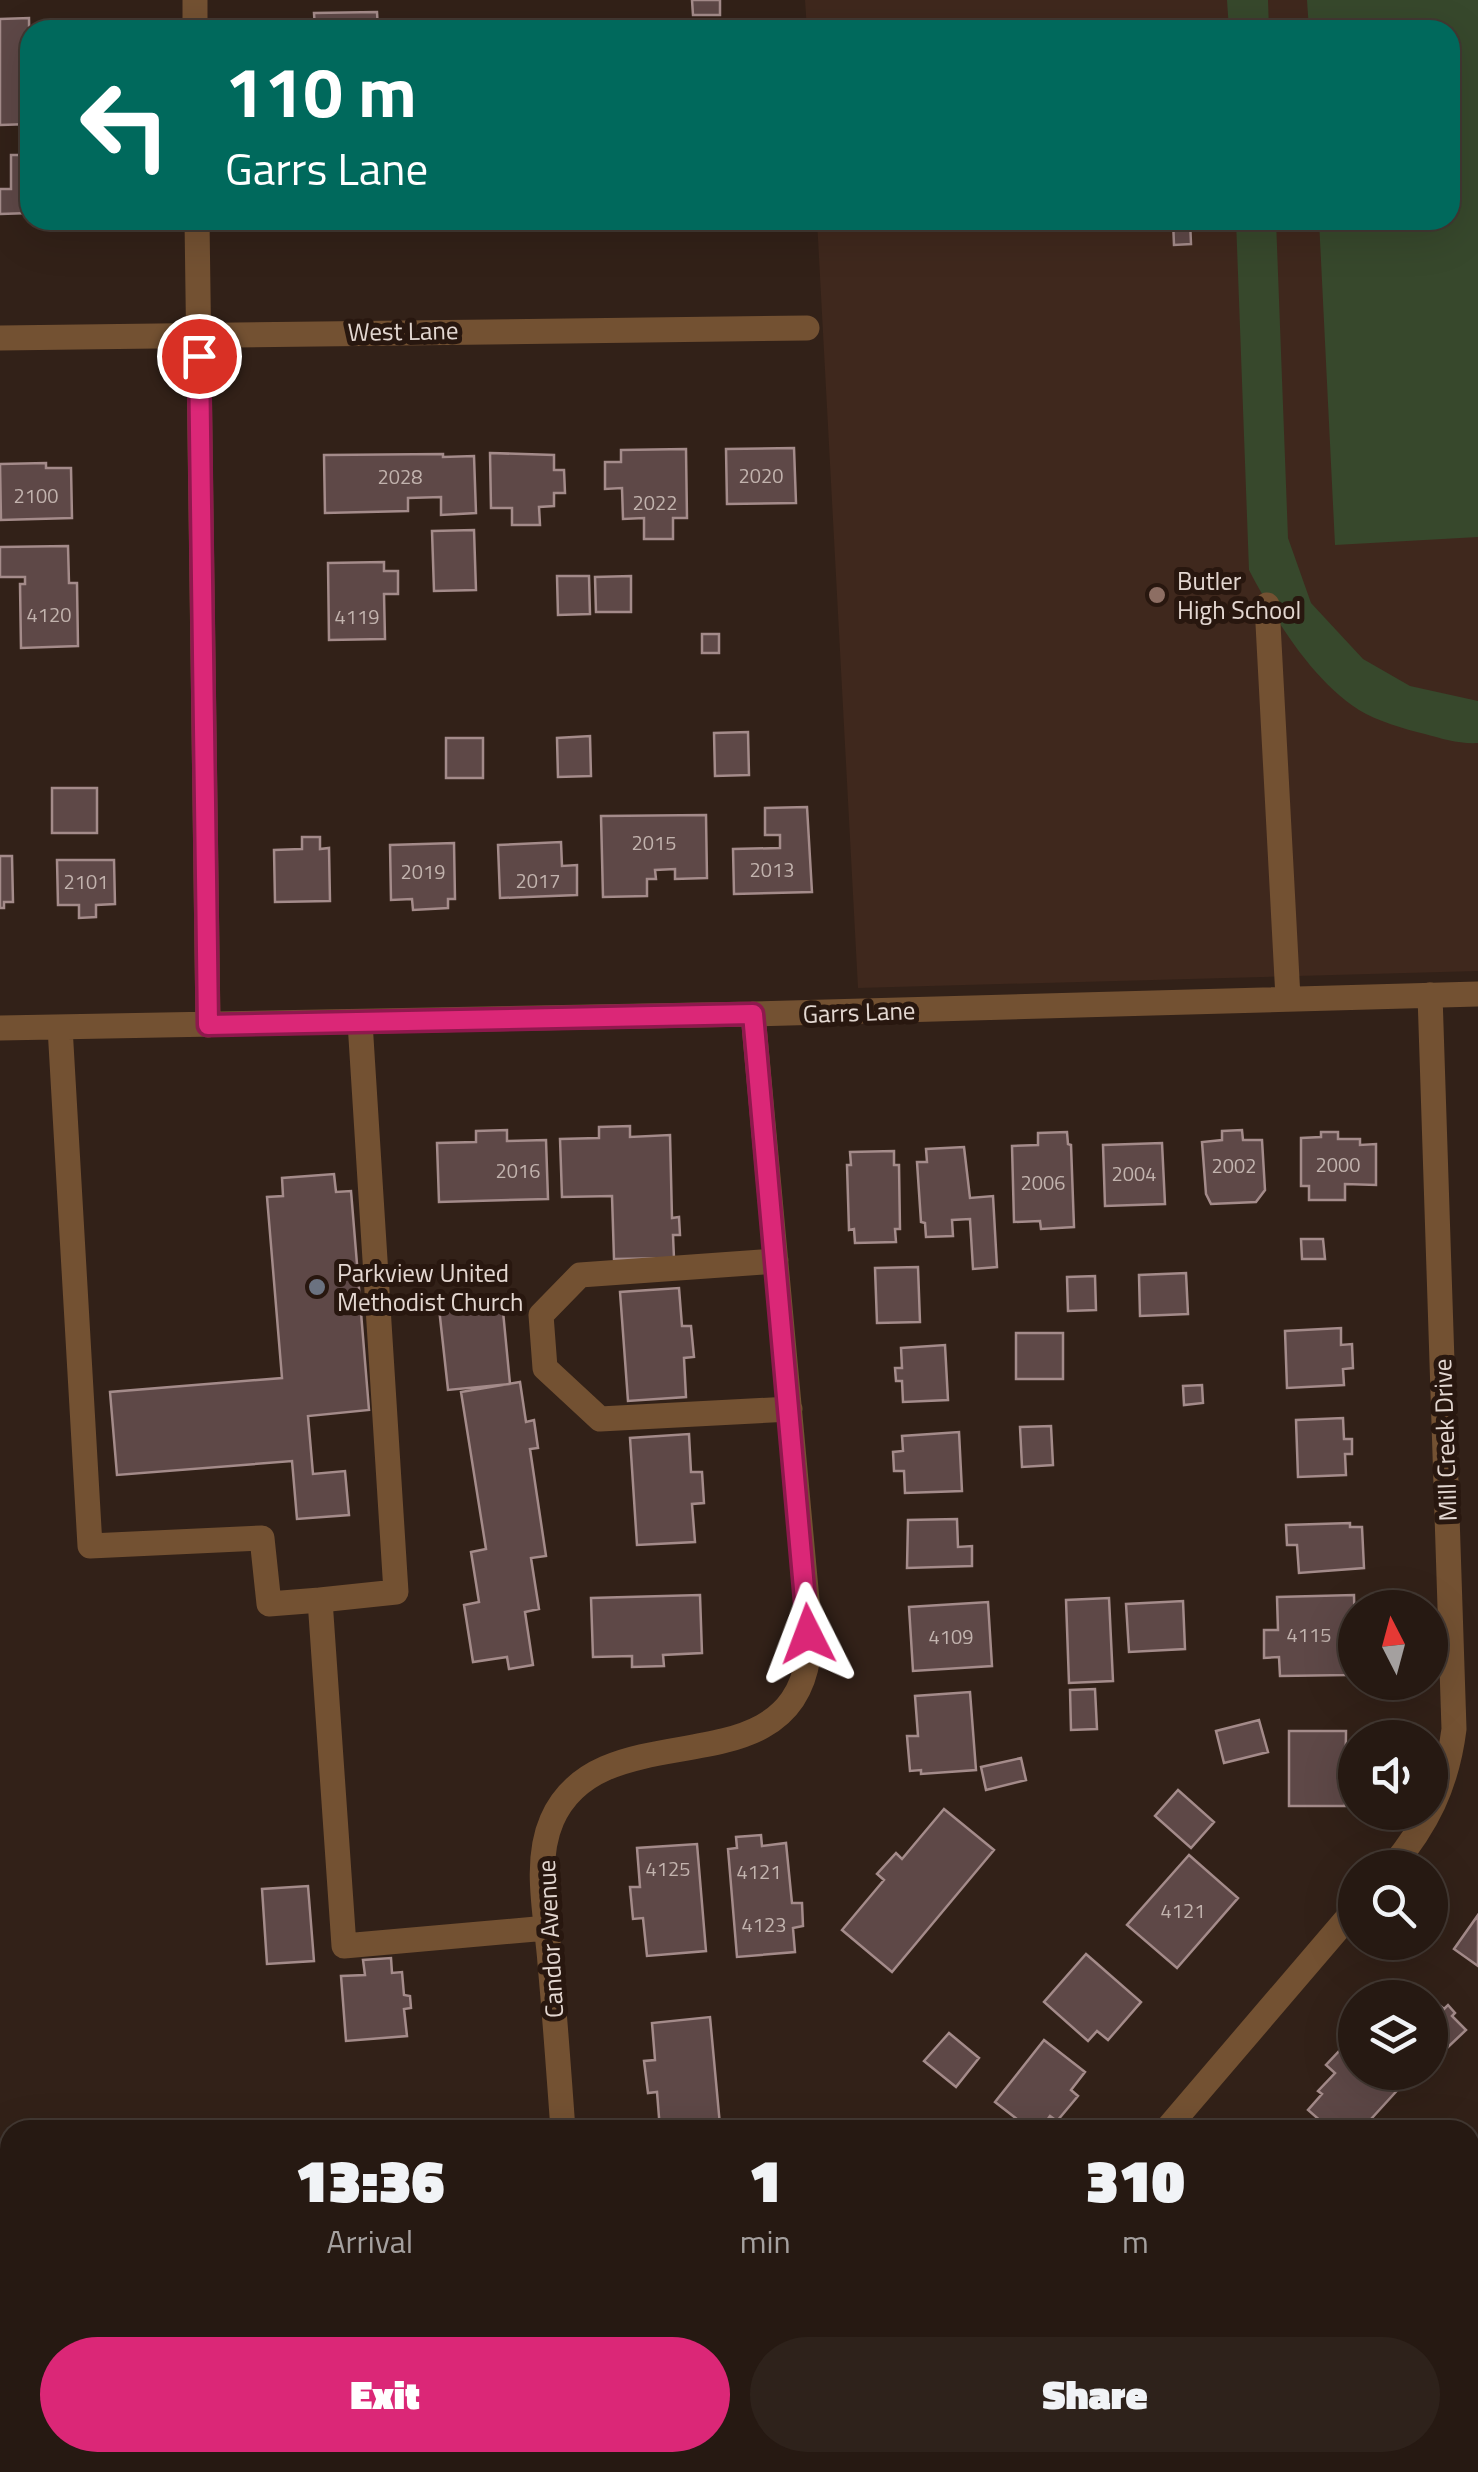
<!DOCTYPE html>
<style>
:root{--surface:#261912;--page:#2e221b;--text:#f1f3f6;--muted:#a4a09f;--line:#423832;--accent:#db2777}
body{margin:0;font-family:"Titillium Web",sans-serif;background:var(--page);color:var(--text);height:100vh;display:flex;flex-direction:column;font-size:38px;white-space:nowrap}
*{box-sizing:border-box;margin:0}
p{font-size:32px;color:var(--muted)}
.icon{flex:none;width:55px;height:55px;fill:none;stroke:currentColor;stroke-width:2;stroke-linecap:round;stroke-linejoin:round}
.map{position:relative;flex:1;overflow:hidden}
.side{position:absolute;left:0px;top:2120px;width:1480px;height:352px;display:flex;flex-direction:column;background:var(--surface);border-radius:30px 30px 0 0;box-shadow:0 10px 40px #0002,0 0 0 2px var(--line)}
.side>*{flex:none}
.top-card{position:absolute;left:20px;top:20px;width:1440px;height:210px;border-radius:30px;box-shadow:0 10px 40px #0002,0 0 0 2px var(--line);background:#00695c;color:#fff;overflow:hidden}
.needle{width:65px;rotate:354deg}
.fabs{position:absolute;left:1338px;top:1590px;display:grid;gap:20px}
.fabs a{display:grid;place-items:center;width:110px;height:110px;border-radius:50%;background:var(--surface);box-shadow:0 10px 40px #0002,0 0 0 2px var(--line);font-size:50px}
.pin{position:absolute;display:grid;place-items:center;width:85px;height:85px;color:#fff;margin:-42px;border:5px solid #fff;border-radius:50%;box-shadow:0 2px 10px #0007}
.me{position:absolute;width:110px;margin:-55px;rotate:357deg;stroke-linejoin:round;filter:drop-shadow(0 0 8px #0008)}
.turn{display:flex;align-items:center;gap:35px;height:210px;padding:0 40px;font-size:45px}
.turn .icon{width:130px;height:130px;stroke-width:2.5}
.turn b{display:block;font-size:70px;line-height:85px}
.eta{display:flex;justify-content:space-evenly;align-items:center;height:170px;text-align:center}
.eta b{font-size:60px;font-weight:800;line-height:70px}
.cta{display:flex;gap:20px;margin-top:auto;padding:20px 40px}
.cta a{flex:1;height:115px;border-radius:60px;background:var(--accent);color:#fff;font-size:40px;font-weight:800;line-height:115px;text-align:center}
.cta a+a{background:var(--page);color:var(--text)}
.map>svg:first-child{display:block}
.built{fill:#3f281d}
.green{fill:#37482c}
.building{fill:#5e4847;stroke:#a48b8a;stroke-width:2.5}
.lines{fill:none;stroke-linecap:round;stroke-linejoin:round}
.minor{stroke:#735132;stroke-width:25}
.route-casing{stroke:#8e194d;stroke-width:25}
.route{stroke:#db2777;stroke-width:18}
.education-dot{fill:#8d6e63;stroke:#28170f;stroke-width:4}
.worship-dot{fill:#6b7280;stroke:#28170f;stroke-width:4}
.labels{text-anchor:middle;stroke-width:10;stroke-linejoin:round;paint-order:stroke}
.number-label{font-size:20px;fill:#c2b3ae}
.street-label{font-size:25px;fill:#e3d7d1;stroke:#28170f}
.poi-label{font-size:25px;fill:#e3d7d1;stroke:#28170f;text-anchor:start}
</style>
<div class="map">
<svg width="1478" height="2472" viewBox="0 0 1478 2472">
<rect width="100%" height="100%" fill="#322118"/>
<path class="built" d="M805 0H1478V971L858 988 817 220H1450V30H807Z"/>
<path class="green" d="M1227 0H1268L1269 30H1229Z
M1307 0H1478V537L1335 545 1319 220H1450V30H1309Z
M1236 220H1276L1288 538 1311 603 1363 659 1410 686 1478 701V743C1459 744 1443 739 1425 734 1404 729 1377 721 1359 710 1312 680 1274 618 1249 570Z"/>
<path class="building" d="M692 0H720V15H693Z
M377 12 378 30H315L314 13Z
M29 18 30 124 0 125V19Z
M11 155H30V213L0 214V189H11Z
M1173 220H1190L1191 244 1174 245Z
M794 448 796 503 727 504 726 449Z
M686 449 687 518H673V539H644V518L623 519 622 488 605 489V462H621V450Z
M490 453 554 455V470H564L565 493H554V506L539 507 540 525H512V508H491Z
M443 454V457L474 456 476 513 441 515V497L408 498V511L325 513 324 455Z
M46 463V468H71L72 518 1 520 0 464Z
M474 530 476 590 434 591 432 531Z
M68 546 69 583H77L78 646 21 648 20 584H25V577H0V547Z
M384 562V571H398V594H384L385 639 329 640 328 563Z
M557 576H589L590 614 558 615Z
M631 576V612H596L595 577Z
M702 634H719V653H702Z
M748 732 749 775 715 776 714 733Z
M590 736 591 776 558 777 557 738Z
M446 738H483V778H446Z
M52 788H97V833H52Z
M807 807 812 892 734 894 733 849 780 848V835H765V808Z
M706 815 707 878 675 879V869L655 870 656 879H647V896L603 897 601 816Z
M302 837H320V849L329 848 330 901 275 902 274 850 302 849Z
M561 842 562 866 577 865V895L500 898 498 845Z
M454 843 455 899H448V908L413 910 412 899 391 900 390 845Z
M0 856H12L13 902H4V908H0Z
M57 860H114L115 904 96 905V917L79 918V905H58Z
M630 1126V1137L670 1135 672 1218 679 1217 680 1235H673L674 1258 614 1259 612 1196 562 1197 560 1139 599 1138V1127Z
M507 1130V1141L546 1140 548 1199 439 1202 437 1143 476 1142V1131Z
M1242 1130 1243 1140H1262L1265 1190 1256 1202 1211 1204 1206 1194 1202 1142 1222 1140V1131Z
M1067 1132 1068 1144 1071 1145 1074 1227 1041 1229 1040 1221 1014 1222 1012 1146 1038 1145V1133Z
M1321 1132H1338V1139H1360V1145L1376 1144V1185L1345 1184V1200H1309V1186H1301V1138L1321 1137Z
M1162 1143 1165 1204 1105 1206 1103 1145Z
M964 1147 970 1198 993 1196 997 1267 973 1269 970 1219 952 1220 953 1236 926 1237 925 1223 921 1222 917 1162H927L926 1149Z
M894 1151V1165H899L900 1229H895L896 1242 855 1243 854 1229 849 1230 847 1165H851L850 1152Z
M334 1174 336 1192 351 1191 369 1410 308 1416 313 1474 345 1471 349 1515 297 1519 292 1461 117 1475 110 1392 282 1378 267 1197 283 1196 282 1178Z
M1301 1239H1323L1325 1259H1302Z
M918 1267 920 1322 877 1323 875 1268Z
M1186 1273 1188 1314 1140 1316 1139 1275Z
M1095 1276 1096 1310 1068 1311 1067 1277Z
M679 1288 682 1326H691L694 1357 684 1358 686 1397 628 1401 620 1292Z
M502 1301 510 1384 448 1390 439 1308Z
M1341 1328V1345L1352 1344 1353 1368 1343 1369 1344 1385 1287 1388 1285 1331Z
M1016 1333H1063V1379H1016Z
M945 1345 948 1400 903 1402 902 1381H896L895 1368H902L901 1348Z
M520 1382 526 1422 534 1420 538 1448 530 1449 546 1556 531 1558 539 1609 525 1612 533 1665 509 1669 507 1657 473 1662 464 1605 479 1602 471 1552 486 1549 461 1392Z
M1202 1385 1203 1403 1184 1405 1183 1386Z
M1343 1418 1344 1439H1352V1454H1345L1346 1475 1298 1477 1296 1420Z
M1051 1426 1053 1465 1022 1467 1020 1427Z
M959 1432 962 1491 905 1493 904 1471H894L893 1452 903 1451 902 1436Z
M689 1434 691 1472H702L704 1503 692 1504 695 1542 637 1545 630 1438Z
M957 1519 958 1547 972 1546V1566L907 1568 908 1520Z
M1350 1523V1527H1362L1364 1568 1299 1573 1297 1545H1287L1286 1525Z
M700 1595 702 1653 663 1655 664 1666 632 1667V1656L593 1657 591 1598Z
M1354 1595 1355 1640H1347L1348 1675 1280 1676 1279 1657 1264 1658V1630H1278L1277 1597Z
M1109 1598 1113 1681 1069 1683 1066 1600Z
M1183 1601 1185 1649 1129 1652 1126 1604Z
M988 1602 992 1666 913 1671 909 1607Z
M1095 1689 1097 1729 1071 1730 1070 1690Z
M970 1692 976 1770 921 1774V1770L910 1771 907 1736H918L915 1696Z
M1259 1720 1268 1752 1224 1763 1216 1731Z
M1289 1731H1346L1345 1806H1289Z
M1021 1758 1026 1780 986 1790 981 1767Z
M1178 1790 1214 1822 1191 1848 1155 1816Z
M944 1809 994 1850 892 1972 842 1930 884 1880 877 1874 896 1853 902 1859Z
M761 1835 762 1846 786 1843 792 1903H802L803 1926 793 1928 795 1952 737 1957 728 1849 737 1848 736 1837Z
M697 1844 706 1951 647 1956 643 1918 633 1919 630 1887H640L637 1848Z
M1189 1855 1238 1898 1177 1968 1127 1925Z
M308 1886 314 1961 267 1964 262 1889Z
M1478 1915V1966L1454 1949Z
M1086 1954 1141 2002 1108 2040 1097 2031 1088 2041 1044 2002Z
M391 1958 392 1973 402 1972 404 1995 410 1996 411 2008 404 2009 407 2036 346 2041 341 1976 365 1975 363 1960Z
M1419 1987 1444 2009 1448 2005 1455 2013 1452 2016 1466 2030 1430 2064V1998H1408Z
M710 2017 720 2125 660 2130 657 2092 648 2093 644 2061 655 2060 652 2023Z
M949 2033 979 2058 956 2087 924 2061Z
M1044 2040 1085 2072 1071 2090 1078 2096 1057 2121 1050 2116 1040 2130H1031L995 2102Z
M1341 2049 1350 2057 1355 2050V2072L1413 2073 1361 2130H1331L1308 2110 1322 2094 1318 2091 1335 2073 1326 2065Z
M1470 2187 1478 2193V2247L1470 2241Z
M1470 2384 1478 2387V2428L1470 2425Z
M675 2462H745L746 2472H676Z
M1013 2462H1083L1087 2466 1082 2472H1005Z"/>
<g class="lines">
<path class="minor" d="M195 0V30
M197 220 208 1025
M0 338 807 328
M1267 605 1288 998
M60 1027 90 1546 262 1538 269 1604 320 1600 344 1946 547 1928
M0 1028 753 1014 1478 994
M776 1261 580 1275 541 1315 545 1368 600 1419 790 1409
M320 1600 396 1592 360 1022
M1391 1868C1427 1825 1447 1785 1454 1729L1430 995
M563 2130C559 2074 555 2019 550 1963 547 1919 533 1863 552 1820 601 1708 788 1793 808 1657 810 1642 808 1626 808 1611L753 1014
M1166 2130 1355 1909
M589 2462 590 2472"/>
</g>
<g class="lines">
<defs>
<path id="route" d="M199 356 208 1025 753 1014 808 1634"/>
</defs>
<use href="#route" class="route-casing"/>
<use href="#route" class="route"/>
</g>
<circle class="education-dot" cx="1157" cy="595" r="10"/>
<circle class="worship-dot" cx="317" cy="1287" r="10"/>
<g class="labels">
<g class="number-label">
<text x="761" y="483">2020</text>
<text x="400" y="484">2028</text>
<text x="36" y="503">2100</text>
<text x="655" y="510">2022</text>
<text x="49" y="622">4120</text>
<text x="357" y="624">4119</text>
<text x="654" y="850">2015</text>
<text x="772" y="877">2013</text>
<text x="423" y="879">2019</text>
<text x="538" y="888">2017</text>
<text x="86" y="889">2101</text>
<text x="1338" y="1172">2000</text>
<text x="1234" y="1173">2002</text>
<text x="518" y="1178">2016</text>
<text x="1134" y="1181">2004</text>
<text x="1043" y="1190">2006</text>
<text x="1309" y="1642">4115</text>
<text x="951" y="1644">4109</text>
<text x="668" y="1876">4125</text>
<text x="759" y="1879">4121</text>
<text x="1183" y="1918">4121</text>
<text x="764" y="1932">4123</text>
</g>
<g class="street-label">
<text transform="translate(403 331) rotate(-1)" y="9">West Lane</text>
<text transform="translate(859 1012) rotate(-2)" y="9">Garrs Lane</text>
<text transform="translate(1445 1440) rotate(-92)" y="9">Mill Creek Drive</text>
<text transform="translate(550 1939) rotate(-93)" y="9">Candor Avenue</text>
</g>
<g class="poi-label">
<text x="1177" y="590">Butler<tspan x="1177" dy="29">High School</tspan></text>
<text x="337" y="1282">Parkview United<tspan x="337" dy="29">Methodist Church</tspan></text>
</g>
</g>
</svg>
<div class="fabs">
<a><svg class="needle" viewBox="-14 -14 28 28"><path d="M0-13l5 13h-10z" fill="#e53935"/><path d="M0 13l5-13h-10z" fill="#a4a09f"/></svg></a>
<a><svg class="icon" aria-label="sound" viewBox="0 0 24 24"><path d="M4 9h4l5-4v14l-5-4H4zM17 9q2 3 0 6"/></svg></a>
<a><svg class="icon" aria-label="search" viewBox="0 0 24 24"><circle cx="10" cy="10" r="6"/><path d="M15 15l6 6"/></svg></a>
<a><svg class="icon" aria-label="layers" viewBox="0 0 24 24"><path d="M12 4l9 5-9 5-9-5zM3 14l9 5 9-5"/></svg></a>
</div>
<div class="pin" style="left:199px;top:356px;background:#d93025"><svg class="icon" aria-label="arrive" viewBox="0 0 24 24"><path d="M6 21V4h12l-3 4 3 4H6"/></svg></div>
<svg class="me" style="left:808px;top:1634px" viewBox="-20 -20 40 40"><path d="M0-17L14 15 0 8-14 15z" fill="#db2777" stroke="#fff" stroke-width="4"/></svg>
<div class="top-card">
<div class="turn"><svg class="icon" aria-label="left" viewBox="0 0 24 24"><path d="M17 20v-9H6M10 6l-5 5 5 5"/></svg><div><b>110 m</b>Garrs Lane</div></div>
</div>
<section class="side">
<div class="eta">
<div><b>13:36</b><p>Arrival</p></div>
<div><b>1</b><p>min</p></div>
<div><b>310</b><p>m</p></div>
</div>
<div class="cta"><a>Exit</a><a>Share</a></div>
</section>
</div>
